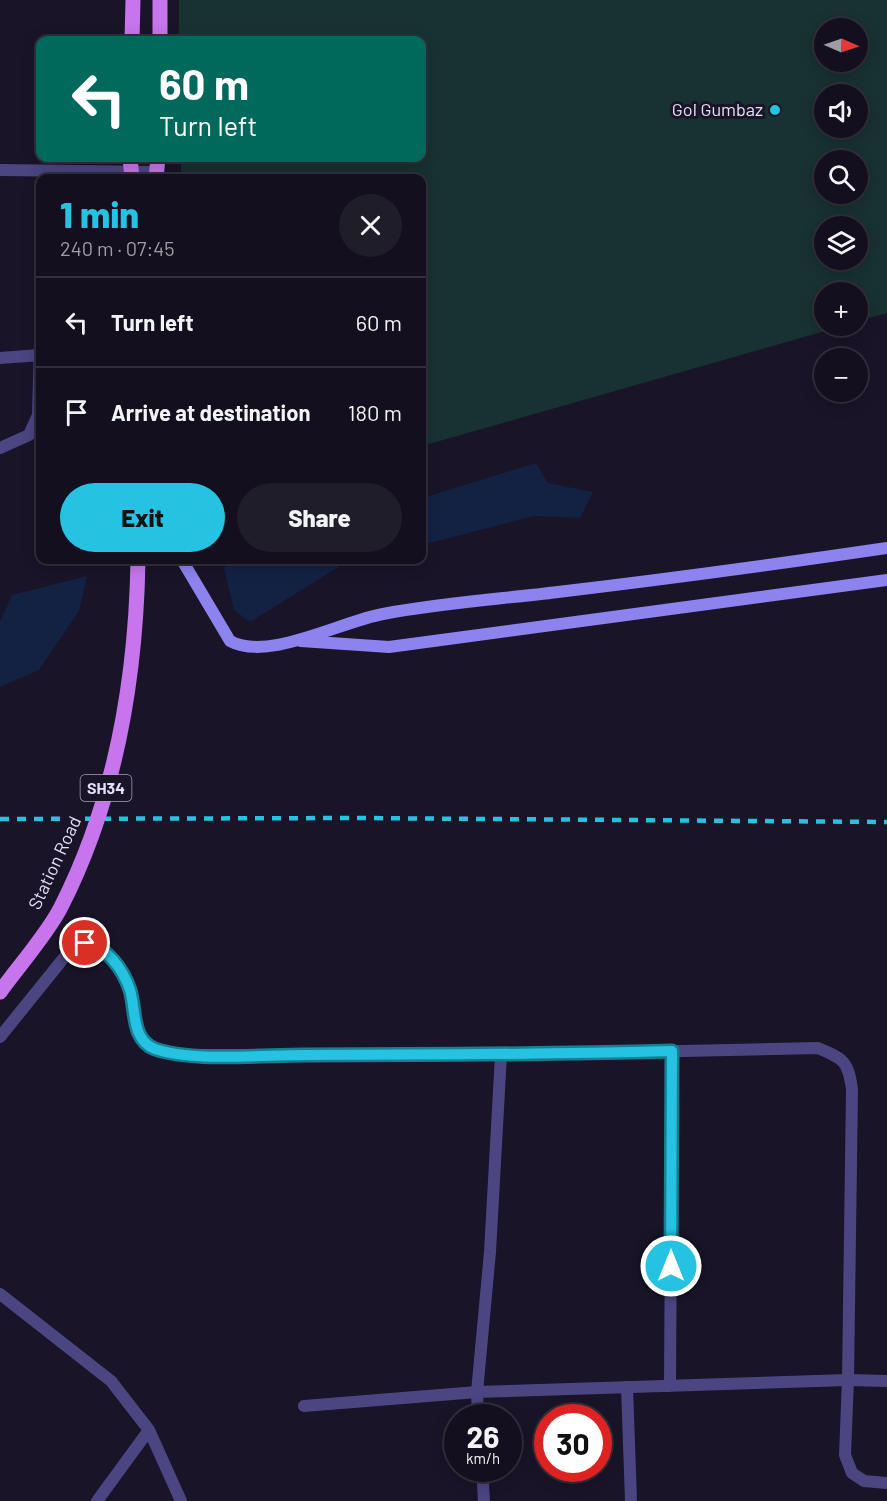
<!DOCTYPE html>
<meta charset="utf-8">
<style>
:root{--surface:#130f1e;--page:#201d2b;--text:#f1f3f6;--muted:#9d9ca4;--line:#322f3c;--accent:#25c3e1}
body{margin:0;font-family:Barlow,sans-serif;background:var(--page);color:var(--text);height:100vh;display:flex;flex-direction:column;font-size:22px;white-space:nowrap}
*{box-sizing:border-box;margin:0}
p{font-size:20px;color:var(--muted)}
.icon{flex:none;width:33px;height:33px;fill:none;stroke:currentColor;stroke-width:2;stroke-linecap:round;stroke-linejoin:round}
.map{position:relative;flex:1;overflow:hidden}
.side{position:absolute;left:36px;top:174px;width:390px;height:390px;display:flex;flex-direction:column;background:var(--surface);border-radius:12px;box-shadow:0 3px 15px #0003,0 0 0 2px var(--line)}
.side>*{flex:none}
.hud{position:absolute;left:36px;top:36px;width:390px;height:126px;border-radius:12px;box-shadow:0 3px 15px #0003,0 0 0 2px var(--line);background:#00695c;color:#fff;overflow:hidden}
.needle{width:39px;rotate:92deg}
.buttons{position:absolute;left:814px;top:18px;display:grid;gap:12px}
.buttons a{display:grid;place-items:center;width:54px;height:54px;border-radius:50%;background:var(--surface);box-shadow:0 3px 15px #0003,0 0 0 2px var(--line);font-size:30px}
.speed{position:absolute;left:444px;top:1404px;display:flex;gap:12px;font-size:30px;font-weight:700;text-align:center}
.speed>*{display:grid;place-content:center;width:78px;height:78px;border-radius:50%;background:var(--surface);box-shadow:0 3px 15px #0003,0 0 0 2px var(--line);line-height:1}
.speed small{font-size:15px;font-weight:400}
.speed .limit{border:9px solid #d22;background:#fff;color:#111}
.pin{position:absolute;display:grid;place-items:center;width:51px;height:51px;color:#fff;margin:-26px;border:3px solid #fff;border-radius:50%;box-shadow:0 2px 6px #0007}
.me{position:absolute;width:66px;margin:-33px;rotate:0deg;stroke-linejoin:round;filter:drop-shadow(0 0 4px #0008)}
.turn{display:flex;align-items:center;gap:21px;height:126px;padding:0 24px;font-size:27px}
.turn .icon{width:78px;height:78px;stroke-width:2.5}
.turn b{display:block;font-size:42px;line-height:51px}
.round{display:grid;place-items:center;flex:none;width:63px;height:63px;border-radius:32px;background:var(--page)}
.headline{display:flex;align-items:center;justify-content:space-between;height:102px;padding:0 24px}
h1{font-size:36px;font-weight:800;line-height:45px;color:var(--accent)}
.action{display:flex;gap:12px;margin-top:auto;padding:12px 24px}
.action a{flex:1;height:69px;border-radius:36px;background:var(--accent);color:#111;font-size:24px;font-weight:800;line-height:69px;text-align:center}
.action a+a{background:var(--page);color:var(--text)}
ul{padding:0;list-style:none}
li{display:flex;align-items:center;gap:18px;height:90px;padding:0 24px;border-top:2px solid var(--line)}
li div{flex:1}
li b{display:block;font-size:22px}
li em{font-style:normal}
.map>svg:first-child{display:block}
.green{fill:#183131;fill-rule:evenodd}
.water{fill:#132143}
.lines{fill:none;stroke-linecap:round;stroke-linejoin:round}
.lane{stroke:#4b4681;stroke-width:12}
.street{stroke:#4b4681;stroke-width:12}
.secondary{stroke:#8c83ee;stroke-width:12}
.primary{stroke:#c675ec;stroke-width:15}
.rail{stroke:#25c3e1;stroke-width:4.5;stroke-dasharray:9 8;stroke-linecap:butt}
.primary-bridge{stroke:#c675ec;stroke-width:15}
.route-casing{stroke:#187f92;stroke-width:15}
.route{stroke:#25c3e1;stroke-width:10}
.poi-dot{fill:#25c3e1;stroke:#191428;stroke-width:2}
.labels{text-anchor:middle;stroke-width:6;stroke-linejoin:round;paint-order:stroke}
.shield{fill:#191428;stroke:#a7a3bc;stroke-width:1.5}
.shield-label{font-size:16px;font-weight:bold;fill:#e4e0fb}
.poi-label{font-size:18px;fill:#e4e0fb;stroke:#191428;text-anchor:end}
.street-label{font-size:18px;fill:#e4e0fb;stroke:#191428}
</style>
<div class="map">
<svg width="887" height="1501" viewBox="0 0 887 1501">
<rect width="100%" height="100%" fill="#191428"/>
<path class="green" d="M179 0H887V313L858 321V292H825V326H843L422 446V178H181V158H422V40H179ZM825 28H858V62H825ZM858 94V128H825V94ZM858 160V194H825V160ZM825 226H858V260H825Z"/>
<path class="water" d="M536 463 548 483 593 492 580 518 534 516 422 545V498Z
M234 560H363L340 566 250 622 234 610 224 568Z
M87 576 79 611 39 670 0 687V621L12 595Z"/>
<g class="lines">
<path class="lane" d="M848 1380 887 1381
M627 1387 631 1501
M477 1392 478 1418
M482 1468 484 1501"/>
<path class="street" d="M0 170 158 172
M0 358 40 355
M0 448 29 435 38 415 40 343
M0 1037 71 949C75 947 80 944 84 943 104 940 125 975 130 991 134 1006 132 1028 143 1040 156 1052 173 1053 191 1055H501L818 1048C844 1059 848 1061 852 1089L848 1380 845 1455 852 1473 864 1481 887 1483
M0 1294 111 1381 149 1430 181 1501
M670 1386 672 1051
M477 1392 490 1252 501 1055
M304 1406 477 1392 848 1380
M97 1501 149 1430"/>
<path class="secondary" d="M182 560 230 641C268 662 342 621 383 614 440 603 501 599 558 592 668 579 778 564 887 548
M301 641 389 647 887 580"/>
<path class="primary" d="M132 40 133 0
M160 40V0
M130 158 132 178
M156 178 158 158"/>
<path class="rail" d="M0 819 358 818 887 822"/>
<path class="primary-bridge" d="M0 992C18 967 48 933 61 907 116 799 136 679 138 560"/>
</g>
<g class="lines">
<defs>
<path id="route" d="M85 943C107 947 123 969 130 990 136 1009 131 1040 155 1049 193 1062 263 1055 304 1055 427 1055 550 1054 672 1051L671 1266"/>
</defs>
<use href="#route" class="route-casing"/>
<use href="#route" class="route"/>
</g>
<circle class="poi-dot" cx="775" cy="110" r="6"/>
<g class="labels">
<rect class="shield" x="80.5" y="775" width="51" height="26" rx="4.5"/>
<g class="shield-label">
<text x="106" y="794">SH34</text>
</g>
<g class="poi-label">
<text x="763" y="116">Gol Gumbaz</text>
</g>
<g class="street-label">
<text transform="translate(55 863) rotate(-65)" y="6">Station Road</text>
</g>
</g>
</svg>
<div class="buttons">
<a><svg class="needle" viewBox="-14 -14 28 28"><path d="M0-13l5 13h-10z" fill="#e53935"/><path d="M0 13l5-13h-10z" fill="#9d9ca4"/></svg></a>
<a><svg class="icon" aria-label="sound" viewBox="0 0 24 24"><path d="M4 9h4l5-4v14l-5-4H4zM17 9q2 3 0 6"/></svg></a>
<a><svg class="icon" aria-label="search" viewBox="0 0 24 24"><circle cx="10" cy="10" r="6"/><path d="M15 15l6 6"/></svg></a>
<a><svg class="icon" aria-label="layers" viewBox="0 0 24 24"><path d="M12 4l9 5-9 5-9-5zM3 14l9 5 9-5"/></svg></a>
<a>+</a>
<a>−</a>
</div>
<div class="speed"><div>26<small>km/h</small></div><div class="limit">30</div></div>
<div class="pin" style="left:85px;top:943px;background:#d93025"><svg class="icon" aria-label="arrive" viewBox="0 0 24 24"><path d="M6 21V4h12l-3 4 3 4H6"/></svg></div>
<svg class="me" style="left:671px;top:1266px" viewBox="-20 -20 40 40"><circle r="17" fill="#25c3e1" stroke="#fff" stroke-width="3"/><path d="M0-11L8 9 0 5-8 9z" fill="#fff"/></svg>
<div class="hud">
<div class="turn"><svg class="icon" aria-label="left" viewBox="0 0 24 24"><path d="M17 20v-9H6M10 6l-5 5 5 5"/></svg><div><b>60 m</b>Turn left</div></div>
</div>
<section class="side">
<div class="headline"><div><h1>1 min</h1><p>240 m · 07:45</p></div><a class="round"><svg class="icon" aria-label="close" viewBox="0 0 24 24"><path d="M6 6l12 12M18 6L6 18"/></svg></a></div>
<ul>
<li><svg class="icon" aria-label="left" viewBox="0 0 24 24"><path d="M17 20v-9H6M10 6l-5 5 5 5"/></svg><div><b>Turn left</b></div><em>60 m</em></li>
<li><svg class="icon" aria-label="arrive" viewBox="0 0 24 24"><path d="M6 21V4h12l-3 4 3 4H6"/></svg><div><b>Arrive at destination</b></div><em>180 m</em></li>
</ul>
<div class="action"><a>Exit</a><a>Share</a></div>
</section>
</div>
